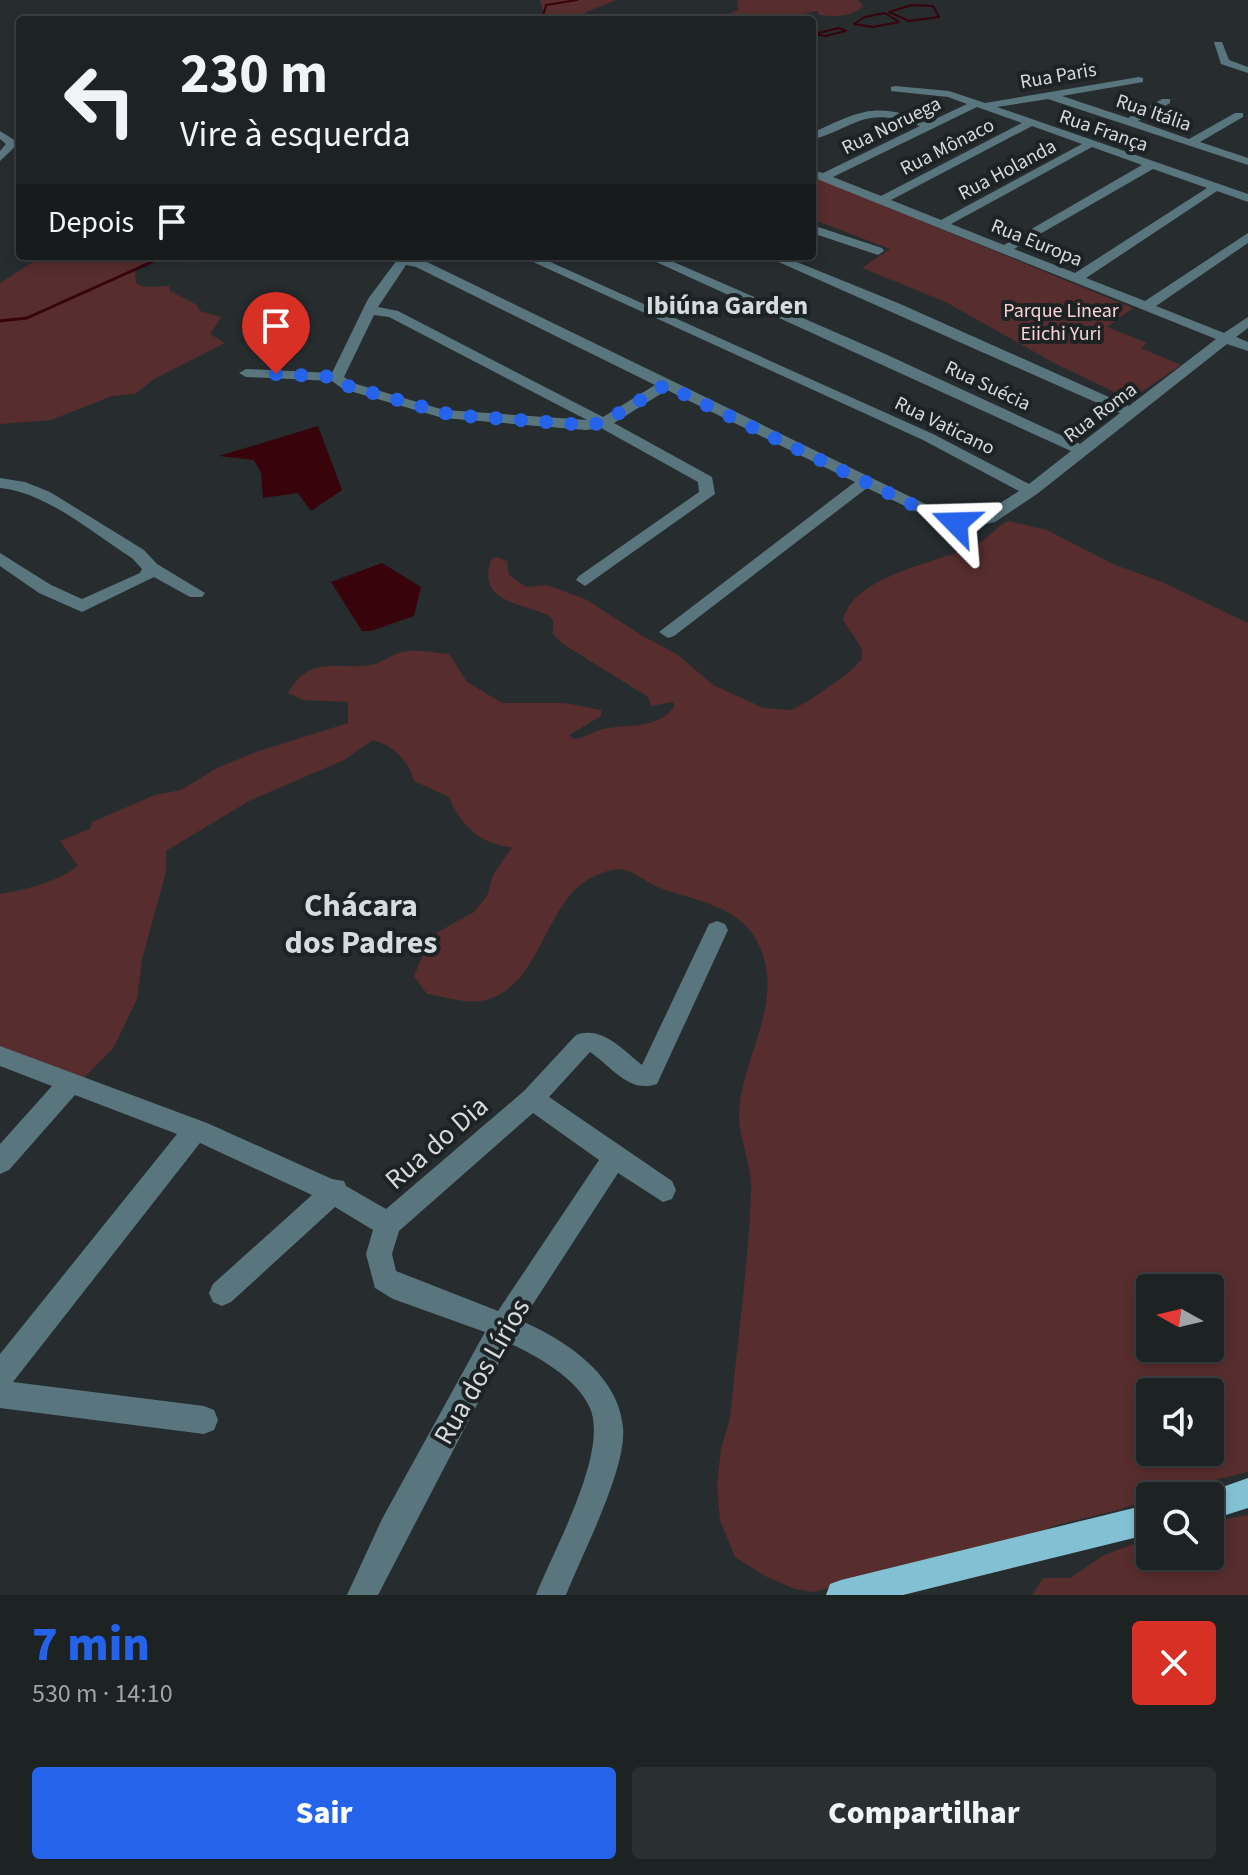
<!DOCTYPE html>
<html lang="pt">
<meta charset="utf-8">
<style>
:root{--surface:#1d2223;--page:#2a2f30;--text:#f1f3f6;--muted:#a0a4a6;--line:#3b3f41;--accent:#2563eb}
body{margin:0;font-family:"Source Sans 3",sans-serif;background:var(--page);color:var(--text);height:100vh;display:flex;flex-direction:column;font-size:30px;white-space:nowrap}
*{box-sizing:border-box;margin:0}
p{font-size:26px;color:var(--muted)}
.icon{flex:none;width:44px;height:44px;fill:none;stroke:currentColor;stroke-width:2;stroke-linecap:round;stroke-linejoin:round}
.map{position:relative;height:1595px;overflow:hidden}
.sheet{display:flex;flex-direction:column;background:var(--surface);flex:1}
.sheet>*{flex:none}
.guide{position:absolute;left:16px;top:16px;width:800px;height:244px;border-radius:8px;box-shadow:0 4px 12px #0003,0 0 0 2px var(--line);background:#1d2223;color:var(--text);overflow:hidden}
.needle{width:52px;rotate:278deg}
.buttons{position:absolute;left:1136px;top:1274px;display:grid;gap:16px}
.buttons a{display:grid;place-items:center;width:88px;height:88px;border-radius:8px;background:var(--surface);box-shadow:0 4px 12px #0003,0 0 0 2px var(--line);font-size:40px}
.pin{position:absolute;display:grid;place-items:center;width:68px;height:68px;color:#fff;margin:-82px -34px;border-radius:50% 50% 50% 0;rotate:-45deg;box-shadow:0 0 8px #0007}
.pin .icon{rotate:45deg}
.me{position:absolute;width:88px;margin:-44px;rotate:292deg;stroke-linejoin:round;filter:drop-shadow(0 0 6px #0008)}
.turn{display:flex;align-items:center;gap:28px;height:168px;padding:0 32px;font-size:36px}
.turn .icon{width:104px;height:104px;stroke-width:2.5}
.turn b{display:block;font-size:56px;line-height:68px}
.then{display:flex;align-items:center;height:76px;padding:0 32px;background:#0003;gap:16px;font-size:30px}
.round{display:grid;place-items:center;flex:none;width:84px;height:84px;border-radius:8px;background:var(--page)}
.headline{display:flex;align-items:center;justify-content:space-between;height:136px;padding:0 32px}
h1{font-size:48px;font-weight:800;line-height:60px;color:var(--accent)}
.primary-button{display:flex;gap:16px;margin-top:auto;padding:16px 32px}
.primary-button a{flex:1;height:92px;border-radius:8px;background:var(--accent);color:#fff;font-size:32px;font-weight:800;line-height:92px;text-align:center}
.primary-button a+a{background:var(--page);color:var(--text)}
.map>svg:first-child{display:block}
.green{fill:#572d2d;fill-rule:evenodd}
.water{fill:#38030a}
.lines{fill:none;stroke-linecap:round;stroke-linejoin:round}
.stream-far1{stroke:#38030a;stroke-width:2}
.stream{stroke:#38030a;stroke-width:3}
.minor{fill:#59767f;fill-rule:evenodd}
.major{fill:#82c1d4;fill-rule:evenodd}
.route{stroke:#2563eb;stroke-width:14;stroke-dasharray:0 25.2}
.labels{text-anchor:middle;stroke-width:8;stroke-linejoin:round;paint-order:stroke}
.far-street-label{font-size:20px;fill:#d6dadb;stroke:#1d2325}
.far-park-label{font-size:20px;fill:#f9d2d1;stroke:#1d2325}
.far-district-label{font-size:26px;font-weight:bold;fill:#d4dcdf;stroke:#1d2325}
.near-street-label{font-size:28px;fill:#d6dadb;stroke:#1d2325}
.district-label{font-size:32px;font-weight:bold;fill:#d4dcdf;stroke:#1d2325}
</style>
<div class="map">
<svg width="1248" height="1595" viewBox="0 0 1248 1595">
<rect width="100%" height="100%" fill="#272d2f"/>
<path class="green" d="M540 0H616L586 12 582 20H496L526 19 544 13Z
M737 0H858L863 6C852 17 834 17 819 15L817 11 771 20H714L738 10Z
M812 176 1133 308 1107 327 1147 343 1141 348 1181 365 1138 394 1123 396 1052 362 946 302 862 268 890 249 812 219Z
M42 256H199L194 263C175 261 150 256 135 269L136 283 143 287 169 286 170 291 197 305 200 311 221 317 210 334 225 343 154 379 135 394 112 396 51 420 0 424V283Z
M1009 521 1047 530 1113 564 1162 582 1248 623V1472L1202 1483 1175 1493 1150 1496V1499L1118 1510 1057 1525 992 1549 912 1565 814 1592 795 1589 765 1576 735 1557 720 1520 717 1486 721 1448 730 1418C737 1344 748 1269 751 1194 753 1166 738 1139 739 1110 743 1055 785 1002 759 945 743 909 703 902 669 891 631 880 631 854 586 881 544 906 540 990 481 1001 466 1004 443 996 427 994L414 976 431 936 474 912 487 896 493 875 512 847C481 845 460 825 449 797L414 781C408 760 394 746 373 740L344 760 249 801 166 851V872L142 959 137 999 114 1047 77 1085 0 1050V894C25 890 57 882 78 866L60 841 90 829 92 822 155 795 181 790 217 768 256 752 348 723V702L303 700 288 693C309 655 337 670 370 665 381 664 389 656 399 653 413 648 434 653 449 654L467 682 502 703H565L601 710V716L569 735 573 739C585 738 592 732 603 729 627 724 657 730 674 707L673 702 651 706 648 697 563 644 553 634V620L549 616C524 602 476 604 491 560L496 557 507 561 509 575 526 587 547 585 587 600 641 635 678 655 713 685 764 708 791 710 807 702 847 674 862 659V649L843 620C854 575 937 563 974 546 988 540 995 526 1009 521ZM1150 1288H1210V1348H1150ZM1150 1392H1210V1452H1150Z
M1248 1515V1595H1032L1043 1578H1070L1104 1555 1150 1538V1556H1210V1522Z"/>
<path class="water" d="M318 426 342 490 311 511 298 493 263 498 261 473 254 460 219 456Z
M382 563 421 587 414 616 371 631H362L331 582Z"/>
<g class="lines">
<path class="stream-far1" d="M912 5 933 6 939 17 909 21 889 12Z
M885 13 899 22 873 27 854 24 865 17Z
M542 20 546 5 577 0
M839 28 846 31 825 36 814 34Z"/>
<path class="stream" d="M0 321 27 318 165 256"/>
<path class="minor" d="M1214 42H1222L1229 60 1248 67V73L1221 64Z
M1139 77 1143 78V82L1062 96 1128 118 1162 99H1170V103L1138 121 1189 139 1235 113H1243V117L1200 142 1248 158V165L1048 99 997 107 1248 194V202L1217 191 1086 278 1145 301 1248 233V243L1156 306 1224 333 1248 317V328L1236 337 1248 342V351L1227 344 1037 494 995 522 966 528 943 524 867 488 674 636 668 638 659 632 855 482 667 390 614 423 712 477 715 494 585 586 576 580 579 576 699 492 698 482 601 428 586 430 443 418 343 389 332 381 246 377 239 373 246 369 332 373 368 299 400 256H412L411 258 425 261 946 514 978 517 1019 491 923 440 520 256H537L933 434 1029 484 1071 451 643 256H660L883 353 1080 444 1120 413 765 256H782L898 303 1129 406 1216 339 812 177V170L823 173 920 126C864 106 862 124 812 140V133C862 110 875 102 929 122L967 104 948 97 891 91V87L895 86 949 91 985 103ZM977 107 1022 123 881 196 833 177ZM1032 126 1082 144 941 220 891 200ZM1092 147 1142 165 1004 245 951 224ZM1153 169 1207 188 1075 273 1014 249ZM406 265 416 267 655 385 603 417 398 311 378 307ZM374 315 389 317 587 420 444 410 353 383 344 377Z
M0 131 19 143 0 161V151L6 144 0 139Z
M812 225 882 248 884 251 878 255 812 233Z
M0 478 25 482 50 492 144 550 157 564 205 593 202 597H190L154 577 82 612 39 593 0 566V553L51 585 82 599 140 573 142 569 132 558C92 533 48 493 0 488Z
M717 921 725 924 728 930 657 1084C629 1094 611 1066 590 1052L549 1097 672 1181 676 1190 672 1199 663 1202 618 1173 522 1321C566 1341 618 1374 623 1427 627 1469 582 1554 566 1595H536C553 1551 609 1453 590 1408 577 1378 537 1356 509 1343L378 1595H347L382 1519 485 1332 393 1299 375 1288 366 1254 373 1230 335 1207 231 1302 222 1306 213 1302 209 1293 213 1284 312 1195 200 1143 13 1382 204 1406 214 1410 218 1420 214 1430 204 1434 0 1408V1354L177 1134 75 1095 9 1170 0 1174V1144L52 1086 0 1066V1046L207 1123 332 1179 344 1181 346 1186 386 1209 524 1091 576 1035C602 1025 623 1050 642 1065L709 924ZM533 1113 599 1160 498 1311 396 1271 392 1254 399 1231Z"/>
<path class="major" d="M1248 1478V1508L1210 1520V1496L1200 1495Z
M1150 1504V1534L903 1595H826L830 1584 841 1580Z"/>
</g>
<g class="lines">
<path class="route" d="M276 374 335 377 348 386 452 415 586 425 603 423 665 385 940 518 956 523"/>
</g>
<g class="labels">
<g class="far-street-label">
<text transform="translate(1058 75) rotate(-10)" y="7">Rua Paris</text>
<text transform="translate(1154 112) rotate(19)" y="7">Rua Itália</text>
<text transform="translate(891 125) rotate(-26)" y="7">Rua Noruega</text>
<text transform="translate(1104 130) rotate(19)" y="7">Rua França</text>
<text transform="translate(947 146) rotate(-27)" y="7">Rua Mônaco</text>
<text transform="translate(1007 169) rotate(-28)" y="7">Rua Holanda</text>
<text transform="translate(1037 242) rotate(22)" y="7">Rua Europa</text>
<text transform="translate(988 385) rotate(25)" y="7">Rua Suécia</text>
<text transform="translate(1100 412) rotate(-37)" y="7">Rua Roma</text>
<text transform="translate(945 425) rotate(26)" y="7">Rua Vaticano</text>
</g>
<g class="far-park-label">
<text x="1061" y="317">Parque Linear<tspan x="1061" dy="23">Eiichi Yuri</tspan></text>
</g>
<g class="far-district-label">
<text x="727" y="314">Ibiúna Garden</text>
</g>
<g class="near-street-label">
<text transform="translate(436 1142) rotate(-41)" y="10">Rua do Dia</text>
<text transform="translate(481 1371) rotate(-60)" y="10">Rua dos Lírios</text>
</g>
<g class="district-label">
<text x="361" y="916">Chácara<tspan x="361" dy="37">dos Padres</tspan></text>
</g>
</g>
</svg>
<div class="buttons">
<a><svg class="needle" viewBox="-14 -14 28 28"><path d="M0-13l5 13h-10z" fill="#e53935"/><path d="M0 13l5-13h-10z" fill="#a0a4a6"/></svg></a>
<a><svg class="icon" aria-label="sound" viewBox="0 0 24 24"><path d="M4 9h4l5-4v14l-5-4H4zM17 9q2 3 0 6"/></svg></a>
<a><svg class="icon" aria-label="search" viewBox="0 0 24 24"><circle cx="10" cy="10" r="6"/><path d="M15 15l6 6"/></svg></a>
</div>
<div class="pin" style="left:276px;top:374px;background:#d93025"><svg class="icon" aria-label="arrive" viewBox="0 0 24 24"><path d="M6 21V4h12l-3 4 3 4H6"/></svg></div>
<svg class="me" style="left:956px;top:523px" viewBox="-20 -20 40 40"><path d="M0-17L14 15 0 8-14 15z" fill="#2563eb" stroke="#fff" stroke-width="4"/></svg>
<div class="guide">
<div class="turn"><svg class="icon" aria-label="left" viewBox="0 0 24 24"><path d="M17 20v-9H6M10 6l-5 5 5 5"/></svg><div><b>230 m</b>Vire à esquerda</div></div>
<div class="then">Depois<svg class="icon" aria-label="arrive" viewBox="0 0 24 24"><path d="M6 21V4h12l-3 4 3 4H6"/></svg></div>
</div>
</div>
<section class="sheet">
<div class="headline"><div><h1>7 min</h1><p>530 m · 14:10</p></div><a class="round" style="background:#d93025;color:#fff"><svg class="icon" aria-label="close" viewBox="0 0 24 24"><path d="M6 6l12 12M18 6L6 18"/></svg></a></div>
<div class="primary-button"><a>Sair</a><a>Compartilhar</a></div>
</section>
